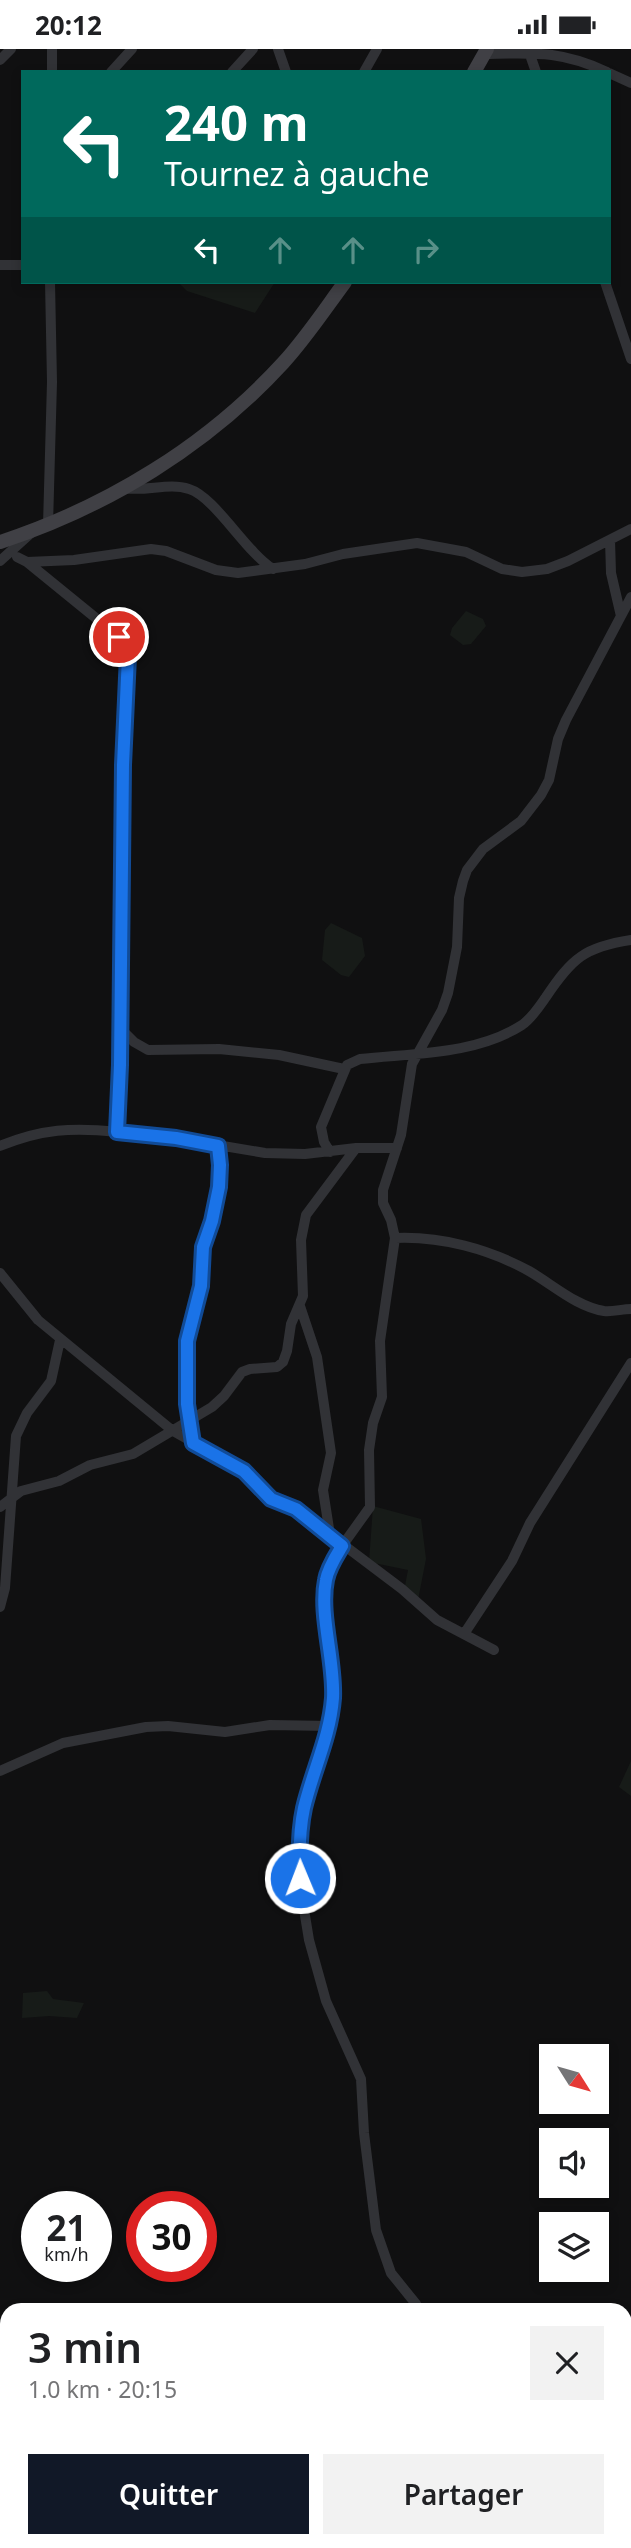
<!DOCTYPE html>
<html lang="fr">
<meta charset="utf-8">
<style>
:root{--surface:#fff;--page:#f2f2f2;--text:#202124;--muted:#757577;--accent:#111827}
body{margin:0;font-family:"Noto Sans",sans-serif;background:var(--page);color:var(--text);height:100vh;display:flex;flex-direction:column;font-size:26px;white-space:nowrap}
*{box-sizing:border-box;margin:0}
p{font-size:23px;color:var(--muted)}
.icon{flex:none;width:38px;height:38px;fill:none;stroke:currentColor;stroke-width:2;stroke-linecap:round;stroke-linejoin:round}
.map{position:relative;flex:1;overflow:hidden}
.sheet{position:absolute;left:0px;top:2254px;width:632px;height:245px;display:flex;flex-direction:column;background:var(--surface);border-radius:21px 21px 0 0;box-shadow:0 4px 10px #0003}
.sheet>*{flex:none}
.top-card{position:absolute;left:21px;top:21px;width:590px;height:214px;border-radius:0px;box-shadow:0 4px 10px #0003;background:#00695c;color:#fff;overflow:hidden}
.needle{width:46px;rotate:127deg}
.controls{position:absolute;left:539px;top:1995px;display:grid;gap:14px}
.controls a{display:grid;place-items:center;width:70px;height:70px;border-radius:0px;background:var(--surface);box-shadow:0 4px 10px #0003;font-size:35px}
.speed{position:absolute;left:21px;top:2142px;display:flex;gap:14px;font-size:35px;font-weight:700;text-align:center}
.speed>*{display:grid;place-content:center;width:91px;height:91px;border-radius:50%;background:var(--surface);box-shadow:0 4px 10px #0003;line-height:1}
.speed small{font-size:18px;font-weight:400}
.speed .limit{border:10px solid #d22;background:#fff;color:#111}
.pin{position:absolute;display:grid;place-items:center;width:60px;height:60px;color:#fff;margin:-30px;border:4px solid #fff;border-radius:50%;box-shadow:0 2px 7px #0007}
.me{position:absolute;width:77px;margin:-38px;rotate:359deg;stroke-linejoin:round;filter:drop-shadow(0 0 5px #0008)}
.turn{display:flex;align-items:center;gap:24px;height:147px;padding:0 28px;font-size:32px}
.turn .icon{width:91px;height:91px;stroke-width:2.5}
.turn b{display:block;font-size:49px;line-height:60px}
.lanes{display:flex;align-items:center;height:66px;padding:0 28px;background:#0003;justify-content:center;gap:35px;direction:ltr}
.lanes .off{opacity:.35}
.round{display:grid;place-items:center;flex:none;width:74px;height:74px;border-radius:0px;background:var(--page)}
.overview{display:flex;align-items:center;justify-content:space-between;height:119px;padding:0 28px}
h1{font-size:42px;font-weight:600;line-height:52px}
.action{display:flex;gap:14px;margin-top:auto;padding:14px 28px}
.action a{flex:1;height:80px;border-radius:0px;background:var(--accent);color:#fff;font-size:28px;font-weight:600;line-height:80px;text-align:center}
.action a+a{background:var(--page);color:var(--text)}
.status{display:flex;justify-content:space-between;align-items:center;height:49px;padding:0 35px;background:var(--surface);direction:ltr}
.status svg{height:19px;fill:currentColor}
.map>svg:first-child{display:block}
.green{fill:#171b18}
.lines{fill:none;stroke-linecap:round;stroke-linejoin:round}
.minor{stroke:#313236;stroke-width:10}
.secondary{stroke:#404045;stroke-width:14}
.route-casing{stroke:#114b97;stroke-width:18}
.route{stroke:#1a73e8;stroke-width:12}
</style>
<div class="status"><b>20:12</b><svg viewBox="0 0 49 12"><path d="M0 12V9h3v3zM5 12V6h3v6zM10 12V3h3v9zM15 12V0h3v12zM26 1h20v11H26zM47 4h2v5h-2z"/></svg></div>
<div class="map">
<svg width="631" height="2499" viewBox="0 0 631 2499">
<rect width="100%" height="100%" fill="#101011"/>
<path class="green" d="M178 233H275L255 264 187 242Z
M466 562 483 570 486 577 471 595 463 596 450 586 452 579Z
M331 874 362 889 365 907 349 928 341 926 322 911 325 881Z
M373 1457 421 1470 426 1510 418 1551 404 1542 408 1521 369 1513Z
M631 1712V1747L619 1738Z
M47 1942 53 1950 84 1954 77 1969 49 1967 22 1969 23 1944Z
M444 2492H486L498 2499H442Z"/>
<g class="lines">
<path class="minor" d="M278 0 286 23
M528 0 536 23
M484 5C533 4 561 1 607 23
M0 11 11 0
M52 23V0
M111 23 132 0
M232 23 253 0
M364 23 377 0
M609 24 631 34
M0 216H23
M605 233 631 310
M124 439C146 443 169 433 189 440 215 448 245 502 273 520
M48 476 52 333 50 233
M17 508 27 513 74 511 151 500 166 502 216 521 238 524 305 515 343 505 417 494 466 503 502 520 522 523 547 520 568 512 631 480
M0 512 31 484
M621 567 631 548
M120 979 134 993 148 1001 219 1000 279 1006 344 1020
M117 1083 176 1089 265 1104 305 1105 356 1099
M0 1097C41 1080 73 1078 117 1083L120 1016 123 716 128 599 124 592 27 513
M330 1103 324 1093 321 1078 347 1016 360 1010C413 1004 475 1006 522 976 532 969 539 958 546 948 572 909 585 898 631 891
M395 1189C441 1187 489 1200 529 1222 552 1235 577 1258 604 1262 613 1263 622 1260 631 1260
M0 1224 38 1271 173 1382 244 1422 271 1450 296 1460 402 1540 437 1571 494 1601
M300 1257 317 1308 331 1404 323 1441 330 1486
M193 1394C188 1359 183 1322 188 1286 190 1269 198 1252 201 1234 203 1222 200 1209 203 1197 213 1158 223 1139 218 1097
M0 1458 21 1442 59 1432 90 1416 133 1405 212 1358 224 1347 242 1323 250 1320 277 1318 283 1313 287 1302 291 1275 303 1247 301 1191 306 1166 356 1099H397
M0 1558 5 1539 16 1387 27 1364 51 1332 60 1291
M464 1585 512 1512 530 1474 631 1314
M0 1722 63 1694 146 1678 168 1677 225 1683 270 1676 330 1677
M419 2261 416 2255 391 2224 376 2181 364 2084 361 2030 326 1952 309 1891 302 1848 299 1809 304 1760 330 1677 333 1648 332 1621 324 1551 326 1529 342 1497 370 1458 369 1401 373 1374 382 1348 380 1292 395 1189 391 1171 383 1154V1141L401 1086 412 1015 442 961 448 944 457 898 459 849 463 832 467 821 483 800 521 772 541 746 549 731 558 690 566 671 621 567 611 524 610 491
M625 2291 631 2279
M427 2499 428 2492
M517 2499 521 2492"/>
<path class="secondary" d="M474 23 487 0
M0 493C107 458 207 397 283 314 306 289 325 260 345 233"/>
</g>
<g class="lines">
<defs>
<path id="route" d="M119 588 128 599V607L123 716 120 1016 117 1083 176 1089 218 1097 220 1116 219 1138 212 1172 203 1198 201 1237 187 1292V1355L193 1394 244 1422 271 1450 296 1460 342 1497C336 1507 328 1519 326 1531 319 1565 335 1612 333 1649 330 1688 313 1721 304 1759 299 1782 299 1805 300 1829"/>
</defs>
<use href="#route" class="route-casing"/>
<use href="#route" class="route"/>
</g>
</svg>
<div class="controls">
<a><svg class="needle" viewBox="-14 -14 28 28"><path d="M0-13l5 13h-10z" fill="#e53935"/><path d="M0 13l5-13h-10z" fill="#757577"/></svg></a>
<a><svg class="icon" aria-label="sound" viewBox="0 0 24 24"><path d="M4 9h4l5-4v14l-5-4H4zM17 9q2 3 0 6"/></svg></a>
<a><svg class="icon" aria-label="layers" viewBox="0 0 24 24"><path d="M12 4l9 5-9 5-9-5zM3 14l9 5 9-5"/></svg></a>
</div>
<div class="speed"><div>21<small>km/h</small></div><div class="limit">30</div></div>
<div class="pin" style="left:119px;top:588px;background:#d93025"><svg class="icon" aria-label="arrive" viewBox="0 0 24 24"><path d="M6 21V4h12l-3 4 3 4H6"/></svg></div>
<svg class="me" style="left:300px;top:1829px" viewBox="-20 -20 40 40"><circle r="17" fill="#1a73e8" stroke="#fff" stroke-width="3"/><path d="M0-11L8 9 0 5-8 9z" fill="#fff"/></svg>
<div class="top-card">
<div class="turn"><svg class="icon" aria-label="left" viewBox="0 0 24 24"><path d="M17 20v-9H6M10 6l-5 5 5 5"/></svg><div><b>240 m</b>Tournez à gauche</div></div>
<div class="lanes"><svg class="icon" aria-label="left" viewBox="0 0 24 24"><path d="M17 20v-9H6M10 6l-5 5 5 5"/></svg><svg class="icon off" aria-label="ahead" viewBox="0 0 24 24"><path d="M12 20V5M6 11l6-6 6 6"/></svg><svg class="icon off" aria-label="ahead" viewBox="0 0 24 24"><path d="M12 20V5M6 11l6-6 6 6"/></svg><svg class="icon off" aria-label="right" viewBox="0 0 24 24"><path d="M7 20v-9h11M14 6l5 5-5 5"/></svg></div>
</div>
<section class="sheet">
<div class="overview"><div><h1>3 min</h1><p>1.0 km · 20:15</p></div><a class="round"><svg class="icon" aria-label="close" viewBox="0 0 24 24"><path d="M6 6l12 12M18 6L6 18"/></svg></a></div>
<div class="action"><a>Quitter</a><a>Partager</a></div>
</section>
</div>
